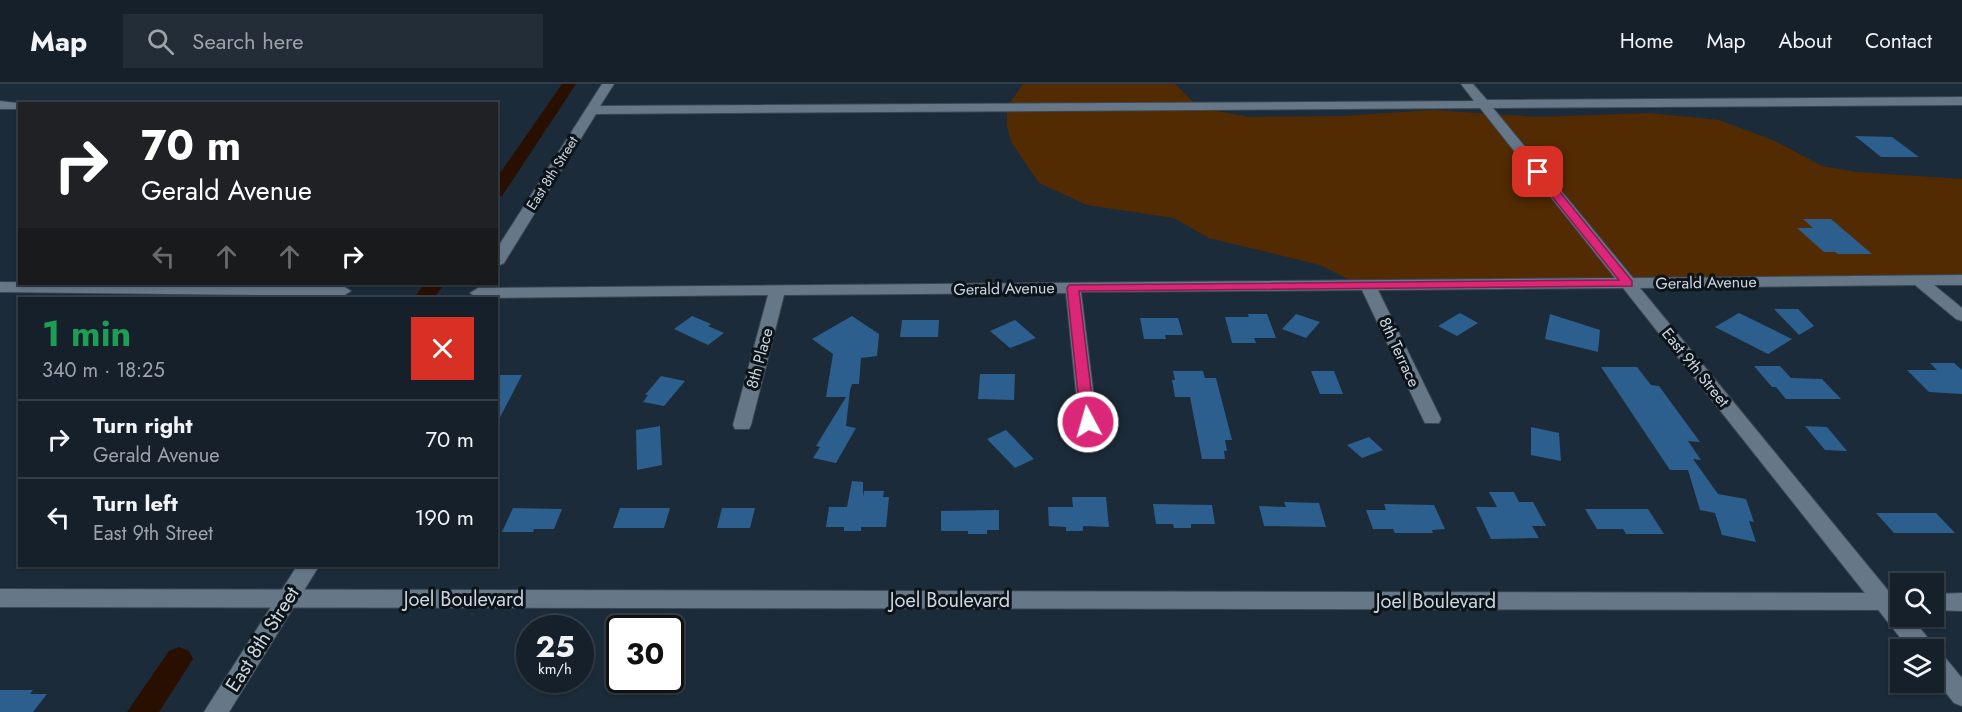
<!DOCTYPE html>
<meta charset="utf-8">
<style>
:root{--surface:#15202b;--page:#222d37;--text:#f1f3f6;--muted:#9da3a9;--line:#343e47}
body{margin:0;font-family:Jost,sans-serif;background:var(--page);color:var(--text);height:100vh;display:flex;flex-direction:column;font-size:22px;white-space:nowrap}
*{box-sizing:border-box;margin:0}
p{font-size:20px;color:var(--muted)}
.icon{flex:none;width:33px;height:33px;fill:none;stroke:currentColor;stroke-width:2;stroke-linecap:round;stroke-linejoin:round}
.map{position:relative;flex:1;overflow:hidden}
.drawer{position:absolute;left:18px;top:213px;width:480px;height:270px;display:flex;flex-direction:column;background:var(--surface);border-radius:0px;box-shadow:0 2px 4px #0004,0 0 0 2px var(--line)}
.drawer>*{flex:none}
.guide{position:absolute;left:18px;top:18px;width:480px;height:183px;border-radius:0px;box-shadow:0 2px 4px #0004,0 0 0 2px var(--line);background:#202124;color:#fff;overflow:hidden}
.controls{position:absolute;left:1890px;top:489px;display:grid;gap:12px}
.controls a{display:grid;place-items:center;width:54px;height:54px;border-radius:0px;background:var(--surface);box-shadow:0 2px 4px #0004,0 0 0 2px var(--line);font-size:30px}
.speed{position:absolute;left:516px;top:531px;display:flex;gap:12px;font-size:30px;font-weight:700;text-align:center}
.speed>*{display:grid;place-content:center;width:78px;height:78px;border-radius:50%;background:var(--surface);box-shadow:0 2px 4px #0004,0 0 0 2px var(--line);line-height:1}
.speed small{font-size:15px;font-weight:400}
.speed .limit{border:3px solid #111;border-radius:9px;background:#fff;color:#111}
.pin{position:absolute;display:grid;place-items:center;width:51px;height:51px;color:#fff;margin:-26px;border-radius:12px;box-shadow:0 3px 9px #0006}
.me{position:absolute;width:66px;margin:-33px;rotate:354deg;stroke-linejoin:round;filter:drop-shadow(0 0 4px #0008)}
.turn{display:flex;align-items:center;gap:21px;height:126px;padding:0 24px;font-size:27px}
.turn .icon{width:78px;height:78px;stroke-width:2.5}
.turn b{display:block;font-size:42px;line-height:51px}
.lanes{display:flex;align-items:center;height:57px;padding:0 24px;background:#0003;justify-content:center;gap:30px;direction:ltr}
.lanes .off{opacity:.35}
.round{display:grid;place-items:center;flex:none;width:63px;height:63px;border-radius:0px;background:var(--page)}
.headline{display:flex;align-items:center;justify-content:space-between;height:102px;padding:0 24px}
h1{font-size:36px;font-weight:700;line-height:45px;color:#1e9e55}
ul{padding:0;list-style:none}
li{display:flex;align-items:center;gap:18px;height:78px;padding:0 24px;border-top:2px solid var(--line)}
li div{flex:1}
li b{display:block;font-size:22px}
li em{font-style:normal}
header{display:flex;align-items:center;gap:36px;box-sizing:border-box;height:84px;padding:0 30px;background:var(--surface);border-bottom:2px solid var(--line)}
header strong{font-size:28px}
nav{display:flex;gap:33px;margin-inline-start:auto;font-size:21px}
.search{width:420px;height:54px;background:var(--page);display:flex;align-items:center;gap:15px;box-sizing:border-box;padding:0 21px;border-radius:0px;color:var(--muted);font-size:22px}
.map>svg:first-child{display:block}
.green{fill:#522b03}
.lines{fill:none;stroke-linecap:round;stroke-linejoin:round}
.canal{fill:#290f00;fill-rule:evenodd}
.building{fill:#2d5f8e}
.street-casing{stroke:#3a4652;stroke-width:2}
.secondary-casing{stroke:#3a4652;stroke-width:2}
.street{fill:#678;fill-rule:evenodd}
.secondary{fill:#678;fill-rule:evenodd}
.route{fill:#db2777;stroke:#8e194d;stroke-width:1.5}
.labels{text-anchor:middle;stroke-width:6;stroke-linejoin:round;paint-order:stroke}
.far-street-label{font-size:14px;fill:#cdd7e0;stroke:#0c1319}
.street-label{font-size:16px;fill:#cdd7e0;stroke:#0c1319}
.near-street-label{font-size:20px;fill:#cdd7e0;stroke:#0c1319}
</style>
<header>
<strong>Map</strong>
<div class="search"><svg class="icon" aria-label="search" viewBox="0 0 24 24"><circle cx="10" cy="10" r="6"/><path d="M15 15l6 6"/></svg>Search here</div>
<nav><a>Home</a><a>Map</a><a>About</a><a>Contact</a></nav>
</header>
<div class="map">
<svg width="1962" height="628" viewBox="0 0 1962 628">
<rect width="100%" height="100%" fill="#1c2b39"/>
<path class="green" d="M1023 0H1175L1194 19 1212 26 1249 33 1342 32 1433 26 1536 33 1650 29 1719 36 1775 57 1822 82 1857 88 1962 95V197L1362 202 1320 181 1209 154 1174 134 1087 121 1039 99 1011 58 1007 42V23Z"/>
<g class="lines">
<path class="canal" d="M562 0H576L502 112 496 113V95Z
M424 200H444L434 214H414Z
M179 563 189 567 193 575 159 628H127L169 567Z"/>
</g>
<path class="building" d="M1855 52 1892 53 1919 73H1881Z
M1803 135H1831L1872 170H1838L1835 168H1824L1797 144H1813Z
M1774 225H1798L1814 242 1799 251Z
M1460 229 1478 239 1457 252 1438 242Z
M1739 229 1792 255 1768 270 1715 243Z
M1248 230H1267L1276 254H1254L1256 259H1232L1225 233H1249Z
M1296 230 1320 238 1306 254 1282 245Z
M1550 230 1600 246 1598 268 1545 255Z
M692 232 711 240 708 242 724 249 708 261 674 245Z
M852 232 879 250 877 272 861 274 859 300H852L850 306 846 342 856 344 836 379 813 374 820 363 816 362 846 313H826L833 270 812 255Z
M1140 234H1178L1183 251H1165L1166 255H1144Z
M902 236H939L938 253H900Z
M1015 236 1036 254 1010 264 990 247Z
M1930 279H1954L1962 286V310L1929 308 1907 286H1937Z
M1754 282H1780L1791 294 1822 295 1841 315H1786L1776 303H1772Z
M1601 283H1637L1651 301 1659 302 1700 358 1688 357 1701 376 1693 375 1718 410 1746 415 1754 438 1749 437 1756 458 1722 451 1715 429 1700 426 1688 386H1670Z
M1173 287H1203L1205 294H1216L1232 356H1225L1227 367H1224L1225 375H1202L1190 313H1175L1172 296H1175Z
M1311 287H1334L1343 310H1320Z
M980 290H1015L1014 316 978 315Z
M496 291H522L496 341Z
M661 292 685 297 664 322 643 318 648 311H645Z
M660 342 662 381 637 386 636 346Z
M1805 342 1827 343 1847 367 1825 366Z
M1531 343 1559 349 1561 377 1531 371Z
M1006 346 1027 368 1034 375 1015 384 987 355Z
M1369 353 1383 366 1362 374 1347 361Z
M852 397 863 398V413L864 407H884L883 413H889L886 443H861V447H844V443H826L829 423H847Z
M1489 408H1514L1519 418H1533L1546 442H1532L1539 454 1491 455 1476 423H1497Z
M1072 413H1106L1109 443 1083 442V447H1066V443L1049 442 1048 423H1073Z
M1284 418 1319 419 1326 443 1264 442 1259 422 1286 423Z
M1153 420 1212 421 1215 440H1191V444H1174L1173 440H1156Z
M1384 420 1434 421 1445 445 1432 446 1433 449H1395L1393 445H1373L1366 426H1386Z
M513 424 562 425 554 445H534L533 448H502Z
M620 424H670L664 444H613Z
M722 424H755L750 444H717Z
M1585 425H1648L1664 450H1626L1623 445H1597Z
M999 426V446H987V450H968V447H941V427Z
M1876 429H1936L1955 449H1894Z
M0 606H33L30 610H47L33 628H0Z"/>
<g class="lines">
<defs>
<path id="street" d="M602 0H614L600 22 1474 17 1461 0H1473L1487 16 1962 13V21L1493 24 1633 194 1962 191V201H1934L1962 224V237L1956 235 1915 201 1640 204 1900 521V532H1910L1932 559 1935 568 1942 570 1962 594V622L1954 619 1934 594V566H1910L1623 204 1378 206 1441 335 1439 339H1425L1423 335 1362 206 1081 208 1097 338 1095 342H1081L1079 338 1066 209 784 211 751 341 749 345H735L733 341 768 211 478 214 470 209 478 204 1615 194 1480 24 596 30 504 179 496 183V166Z
M0 17 25 20H20V25H0Z
M0 198 343 202 351 207 343 212 0 208Z
M297 482H319L229 628H204Z"/>
<path id="secondary" d="M0 505 1900 509V526L0 523Z
M1962 509V527L1934 526V510Z"/>
</defs>
<use href="#street" class="street-casing"/>
<use href="#secondary" class="secondary-casing"/>
<use href="#street" class="street"/>
<use href="#secondary" class="secondary"/>
</g>
<path class="route" d="M1538 85 1542 86 1632 197V202L1079 207 1095 338 1088 342 1081 338 1067 204 1069 201 1619 196 1534 90 1533 88Z"/>
<g class="labels">
<g class="far-street-label">
<text transform="translate(552 89) rotate(-58)" y="5">East 8th Street</text>
</g>
<g class="street-label">
<text transform="translate(1706 198) rotate(-1)" y="6">Gerald Avenue</text>
<text transform="translate(1004 204) rotate(-1)" y="6">Gerald Avenue</text>
<text transform="translate(1400 268) rotate(65)" y="6">8th Terrace</text>
<text transform="translate(759 274) rotate(-75)" y="6">8th Place</text>
<text transform="translate(1696 283) rotate(51)" y="6">East 9th Street</text>
</g>
<g class="near-street-label">
<text x="464" y="522">Joel Boulevard</text>
<text x="950" y="523">Joel Boulevard</text>
<text x="1436" y="524">Joel Boulevard</text>
<text transform="translate(262 555) rotate(-58)" y="7">East 8th Street</text>
</g>
</g>
</svg>
<div class="controls">
<a><svg class="icon" aria-label="search" viewBox="0 0 24 24"><circle cx="10" cy="10" r="6"/><path d="M15 15l6 6"/></svg></a>
<a><svg class="icon" aria-label="layers" viewBox="0 0 24 24"><path d="M12 4l9 5-9 5-9-5zM3 14l9 5 9-5"/></svg></a>
</div>
<div class="speed"><div>25<small>km/h</small></div><div class="limit">30</div></div>
<div class="pin" style="left:1538px;top:88px;background:#d93025"><svg class="icon" aria-label="arrive" viewBox="0 0 24 24"><path d="M6 21V4h12l-3 4 3 4H6"/></svg></div>
<svg class="me" style="left:1088px;top:338px" viewBox="-20 -20 40 40"><circle r="17" fill="#db2777" stroke="#fff" stroke-width="3"/><path d="M0-11L8 9 0 5-8 9z" fill="#fff"/></svg>
<div class="guide">
<div class="turn"><svg class="icon" aria-label="right" viewBox="0 0 24 24"><path d="M7 20v-9h11M14 6l5 5-5 5"/></svg><div><b>70 m</b>Gerald Avenue</div></div>
<div class="lanes"><svg class="icon off" aria-label="left" viewBox="0 0 24 24"><path d="M17 20v-9H6M10 6l-5 5 5 5"/></svg><svg class="icon off" aria-label="ahead" viewBox="0 0 24 24"><path d="M12 20V5M6 11l6-6 6 6"/></svg><svg class="icon off" aria-label="ahead" viewBox="0 0 24 24"><path d="M12 20V5M6 11l6-6 6 6"/></svg><svg class="icon" aria-label="right" viewBox="0 0 24 24"><path d="M7 20v-9h11M14 6l5 5-5 5"/></svg></div>
</div>
<section class="drawer">
<div class="headline"><div><h1>1 min</h1><p>340 m · 18:25</p></div><a class="round" style="background:#d93025;color:#fff"><svg class="icon" aria-label="close" viewBox="0 0 24 24"><path d="M6 6l12 12M18 6L6 18"/></svg></a></div>
<ul>
<li><svg class="icon" aria-label="right" viewBox="0 0 24 24"><path d="M7 20v-9h11M14 6l5 5-5 5"/></svg><div><b>Turn right</b><p>Gerald Avenue</p></div><em>70 m</em></li>
<li><svg class="icon" aria-label="left" viewBox="0 0 24 24"><path d="M17 20v-9H6M10 6l-5 5 5 5"/></svg><div><b>Turn left</b><p>East 9th Street</p></div><em>190 m</em></li>
</ul>
</section>
</div>
